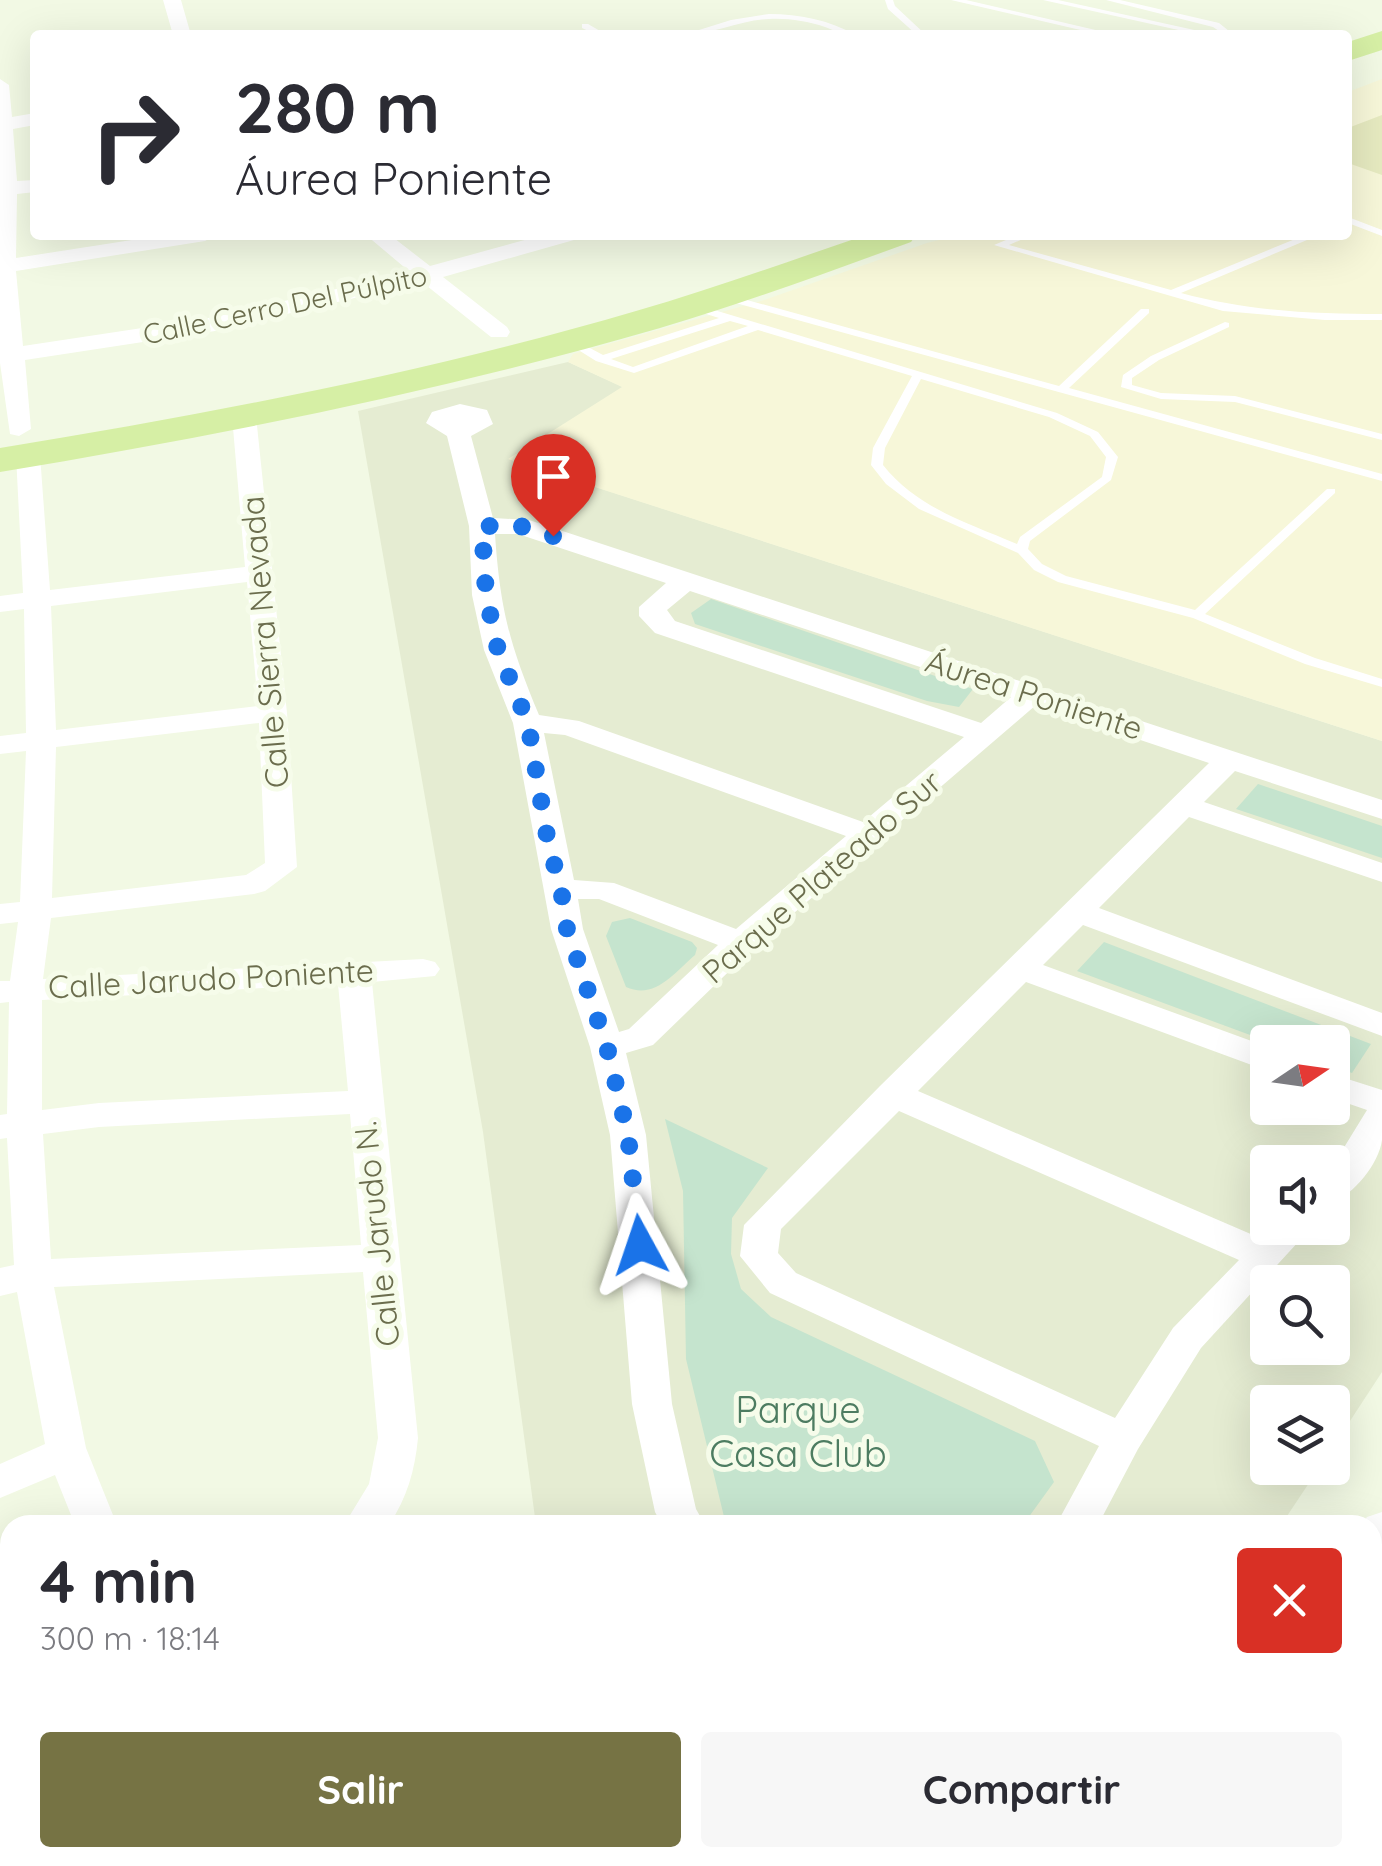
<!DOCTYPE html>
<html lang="es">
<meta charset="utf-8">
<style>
:root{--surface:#fff;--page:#f7f7f7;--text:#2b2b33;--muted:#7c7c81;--accent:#767344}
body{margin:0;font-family:Quicksand,sans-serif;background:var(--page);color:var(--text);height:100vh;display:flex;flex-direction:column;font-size:38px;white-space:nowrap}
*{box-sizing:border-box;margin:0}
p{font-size:32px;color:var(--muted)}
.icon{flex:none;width:55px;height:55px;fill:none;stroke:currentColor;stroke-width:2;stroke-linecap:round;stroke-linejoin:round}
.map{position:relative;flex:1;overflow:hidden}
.sheet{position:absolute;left:0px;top:1515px;width:1382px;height:352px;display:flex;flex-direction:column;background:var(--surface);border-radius:30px 30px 0 0;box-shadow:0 10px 40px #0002}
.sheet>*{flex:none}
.guide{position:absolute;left:30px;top:30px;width:1322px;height:210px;border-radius:10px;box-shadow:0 10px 40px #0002;background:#fff;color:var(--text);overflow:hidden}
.needle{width:65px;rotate:77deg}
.controls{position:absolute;left:1250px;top:1025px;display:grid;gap:20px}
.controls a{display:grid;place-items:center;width:100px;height:100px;border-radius:10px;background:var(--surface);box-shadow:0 10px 40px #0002;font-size:50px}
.pin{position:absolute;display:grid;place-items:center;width:85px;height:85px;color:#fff;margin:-102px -42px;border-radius:50% 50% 50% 0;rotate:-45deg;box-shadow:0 0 10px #0007}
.pin .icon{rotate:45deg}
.me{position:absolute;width:110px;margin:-55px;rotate:355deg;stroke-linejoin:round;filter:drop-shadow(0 0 8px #0008)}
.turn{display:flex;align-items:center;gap:35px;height:210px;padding:0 40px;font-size:45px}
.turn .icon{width:130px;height:130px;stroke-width:2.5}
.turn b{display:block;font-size:70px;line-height:85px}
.round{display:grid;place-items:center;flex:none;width:105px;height:105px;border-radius:10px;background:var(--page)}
.headline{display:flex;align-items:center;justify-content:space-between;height:170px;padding:0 40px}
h1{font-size:60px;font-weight:800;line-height:75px}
.action{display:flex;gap:20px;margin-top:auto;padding:20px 40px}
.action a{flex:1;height:115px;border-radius:10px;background:var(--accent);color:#fff;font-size:40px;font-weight:800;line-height:115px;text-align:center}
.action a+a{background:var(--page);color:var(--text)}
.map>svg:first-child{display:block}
.residential{fill:#e5ecd2;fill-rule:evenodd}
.commercial{fill:#f7f7d9}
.green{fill:#c5e4ce}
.building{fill:#e6eac0}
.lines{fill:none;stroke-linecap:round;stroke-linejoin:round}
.service{fill:#fff;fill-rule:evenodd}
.minor{fill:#fff;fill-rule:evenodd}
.primary{fill:#d6efa5;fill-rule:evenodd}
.route{stroke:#1a73e8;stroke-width:18;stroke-dasharray:0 32.4}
.labels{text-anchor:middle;stroke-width:10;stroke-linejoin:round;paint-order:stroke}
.far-street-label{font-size:28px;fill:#6b6d4d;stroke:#f6fcea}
.street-label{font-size:32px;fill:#6b6d4d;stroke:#f6fcea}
.near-park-label{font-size:38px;fill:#4d7c61;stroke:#f6fcea}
</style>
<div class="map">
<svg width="1382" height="1866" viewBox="0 0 1382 1866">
<rect width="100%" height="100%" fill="#f2f9e4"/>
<path class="residential" d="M568 362 623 387 509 459 1382 741V1372L1333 1447 1332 1402H1268V1468H1319L1281 1525H536L483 1132 358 411ZM1268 1042H1332V1108H1268ZM1268 1162H1332V1228H1268ZM1268 1282H1332V1348H1268Z
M581 1858H1061L1055 1866H582Z"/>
<path class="commercial" d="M1382 79V741L508 459 622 387 568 362 573 354 761 301 927 243 959 235H1348V92Z"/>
<path class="green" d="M711 599 973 689 959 707 927 701 695 624 691 613Z
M1258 784 1382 826V858L1236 809Z
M630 918 692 942 697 948 695 955C674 973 655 1000 626 987L606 936 612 922Z
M1104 942 1371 1044 1352 1073 1333 1066 1332 1042H1269L1077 971Z
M665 1119 768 1168 732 1218 731 1254 741 1289 771 1317 1035 1441 1054 1482 1023 1525H726L686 1359 683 1191Z
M1382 1600V1866H1213L1219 1858H1372V1615Z"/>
<path class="building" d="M1382 115V175L1348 163V128Z"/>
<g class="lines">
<path class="service" d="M885 0H893L895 6 926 35H917L888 9Z
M951 0H966L1117 35H1102Z
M1043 0H1058L1217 35H1201Z
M1106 0H1120L1219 23 1234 35H1225L1213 27Z
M769 14C799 14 830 20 855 35 843 35 836 31 825 27 807 21 788 18 769 19 740 20 712 35 683 35L731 20Z
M582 24H588L607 35H597L582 28Z
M1348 217 1382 230V236L1348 223Z
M1018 235H1032L1009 245 1171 290 1305 235H1319L1181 293C1247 311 1314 314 1382 314V320H1325L1223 311 994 245Z
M721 295H729L1059 386 1141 309H1149V313L1069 388 1382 474V481L721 299Z
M691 303 1057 413 1098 432 1118 457 1111 480 1030 541 1028 549 1042 564 1066 576 1195 610 1327 489H1335V493L1205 614 1315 658 1382 679V687L1305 664 1193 618 1058 582 1034 570 1018 553 919 509 886 484 871 465 873 448 912 376 758 330 634 373 596 361 564 341 573 339 603 355 719 318 687 308 686 306ZM730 321 748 326 633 367 611 359ZM921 379 1049 417 1090 436 1106 457 1102 477 1020 537 1017 544C968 523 917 508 883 465L885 448Z
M1225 322 1229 323V327L1159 360 1132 378V385L1161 393 1235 396 1382 434V440L1235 402 1161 399 1121 387 1123 375 1151 356Z"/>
<path class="minor" d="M163 0H181L191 35H173Z
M0 79 9 85 12 117 35 113V125L13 129 17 181 35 180V192L17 194 16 258 164 235H216L205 241 16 271 23 346 215 317 410 272 366 235H390L430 266 543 235H577L574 240 443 277 507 327 510 332 507 337H491L422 282 215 331 25 360 31 429 19 436 10 434 0 363Z
M460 404 487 410 493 424 471 436 493 518 529 520 1382 800V819L1235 771 1204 802 1382 863V882L1189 817 1099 908 1382 1013V1036L1083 925 1043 965 1268 1047V1071L1026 982 918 1091 1260 1238 1270 1228H1311L1201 1348 1138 1449 1098 1525H1056L1099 1446 770 1293 740 1256 744 1225 880 1086 1209 763 1036 705 752 949 653 1045 626 1053 646 1135 672 1404 696 1509 705 1525H662L655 1512 632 1404 610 1135 590 1047 551 929 513 723 484 650 472 595 469 526 447 436 426 423 432 412ZM495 534H518L666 583 639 607V616L655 633 964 737 863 822 579 721 539 715C510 646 500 609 495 534ZM690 591 1011 697 981 723 675 621 667 610ZM544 733 565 735 846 836 736 929 614 883 574 880ZM578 899H599L718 945 629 1029 619 1032 583 929ZM899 1111 1239 1260 1173 1328 1115 1418 796 1273 778 1253 781 1229Z
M244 409 256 416 287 713 297 867 265 891 254 894 51 918 43 979 423 959 435 962 440 969 435 976 372 982 418 1438C415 1470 407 1498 389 1525H344L369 1484 378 1438 363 1272 54 1287 86 1448 117 1525H75L55 1475 0 1498V1464L45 1444 17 1292 0 1296V1268L14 1265 7 1138 0 1139V1115L7 1114 9 1002 0 1003V981H10L18 922 0 924V904L20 902 26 751 0 754V736L26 733 24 609 0 612V596L23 593 16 455 28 448 40 455 50 590 245 567 232 416ZM247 582 258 706 56 730 51 606ZM259 723 265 863 246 875 52 898 56 747ZM338 984 348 1091 99 1103 42 1110V1000ZM350 1114 361 1245 51 1259 43 1134 99 1127Z
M1332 1074 1382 1090C1382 1106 1382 1124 1382 1140 1379 1163 1354 1195 1332 1202V1167L1367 1110 1332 1098Z
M1382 1512V1557L1372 1560V1525H1361L1367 1517Z
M10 1689V1729L0 1732V1692Z
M785 1858H832L834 1866H786Z
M858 1858H905L907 1866H859Z
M1129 1858H1179L1175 1866H1125Z"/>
<path class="primary" d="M1382 31V50L1348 61V42Z
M866 235H916L911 242C828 272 745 303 660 328 443 391 222 435 0 472V448C214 413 428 372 636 311 713 289 789 261 866 235Z"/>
</g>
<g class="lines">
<path class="route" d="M553 536 520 526H482L486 595 498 650 528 723 548 842 561 889 567 929 607 1047 628 1135 640 1245"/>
</g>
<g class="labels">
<g class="far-street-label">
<text transform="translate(285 305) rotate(-12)" y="10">Calle Cerro Del Púlpito</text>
</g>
<g class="street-label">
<text transform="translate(265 642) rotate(-95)" y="11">Calle Sierra Nevada</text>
<text transform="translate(1034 695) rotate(18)" y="11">Áurea Poniente</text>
<text transform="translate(822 877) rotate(-41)" y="11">Parque Plateado Sur</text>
<text transform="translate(211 979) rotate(-3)" y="11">Calle Jarudo Poniente</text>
<text transform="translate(377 1234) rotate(-96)" y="11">Calle Jarudo N.</text>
</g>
<g class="near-park-label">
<text x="798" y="1423">Parque<tspan x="798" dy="44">Casa Club</tspan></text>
</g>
</g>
</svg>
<div class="controls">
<a><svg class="needle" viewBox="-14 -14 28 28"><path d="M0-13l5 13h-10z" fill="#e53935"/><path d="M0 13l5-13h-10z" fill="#7c7c81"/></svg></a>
<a><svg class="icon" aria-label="sound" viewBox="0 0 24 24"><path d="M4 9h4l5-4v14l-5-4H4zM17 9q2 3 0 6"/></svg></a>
<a><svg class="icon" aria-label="search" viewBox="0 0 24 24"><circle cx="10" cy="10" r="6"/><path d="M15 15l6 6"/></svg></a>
<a><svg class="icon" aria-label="layers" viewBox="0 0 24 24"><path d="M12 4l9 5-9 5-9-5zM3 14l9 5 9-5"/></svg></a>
</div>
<div class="pin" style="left:553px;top:536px;background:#d93025"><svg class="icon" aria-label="arrive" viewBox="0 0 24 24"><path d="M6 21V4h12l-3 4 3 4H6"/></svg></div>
<svg class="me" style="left:640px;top:1245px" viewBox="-20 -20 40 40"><path d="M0-17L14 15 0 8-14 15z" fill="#1a73e8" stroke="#fff" stroke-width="4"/></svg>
<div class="guide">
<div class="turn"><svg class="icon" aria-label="right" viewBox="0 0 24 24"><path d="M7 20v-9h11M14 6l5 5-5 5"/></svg><div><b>280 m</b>Áurea Poniente</div></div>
</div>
<section class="sheet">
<div class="headline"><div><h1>4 min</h1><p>300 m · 18:14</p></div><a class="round" style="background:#d93025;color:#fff"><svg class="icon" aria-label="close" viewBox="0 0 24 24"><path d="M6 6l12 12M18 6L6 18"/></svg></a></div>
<div class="action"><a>Salir</a><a>Compartir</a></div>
</section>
</div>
